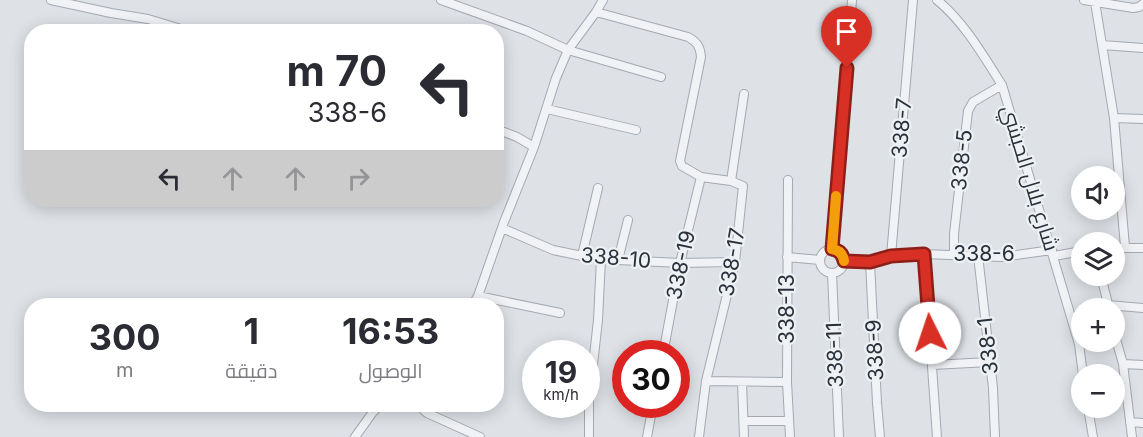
<!DOCTYPE html>
<html lang="ar">
<meta charset="utf-8">
<style>
:root{--surface:#fff;--page:#f2f2f3;--text:#2b2b33;--muted:#7c7c81}
body{margin:0;font-family:Inter,Cairo,sans-serif;background:var(--page);color:var(--text);direction:rtl;height:100vh;display:flex;flex-direction:column;font-size:22px;white-space:nowrap}
*{box-sizing:border-box;margin:0}
p{font-size:20px;color:var(--muted)}
.icon{flex:none;width:33px;height:33px;fill:none;stroke:currentColor;stroke-width:2;stroke-linecap:round;stroke-linejoin:round}
.map{position:relative;flex:1;overflow:hidden;direction:ltr}
.details{position:absolute;left:24px;top:298px;width:480px;height:114px;display:flex;flex-direction:column;background:var(--surface);border-radius:24px;box-shadow:0 3px 15px #0003;direction:rtl}
.details>*{flex:none}
.guide{position:absolute;left:24px;top:24px;width:480px;height:183px;border-radius:24px;box-shadow:0 3px 15px #0003;direction:rtl;background:#fff;color:var(--text);overflow:hidden}
.controls{position:absolute;left:1071px;top:166px;display:grid;gap:12px}
.controls a{display:grid;place-items:center;width:54px;height:54px;border-radius:50%;background:var(--surface);box-shadow:0 3px 15px #0003;font-size:30px}
.speed{position:absolute;left:522px;top:340px;display:flex;gap:12px;font-size:30px;font-weight:700;text-align:center}
.speed>*{display:grid;place-content:center;width:78px;height:78px;border-radius:50%;background:var(--surface);box-shadow:0 3px 15px #0003;line-height:1}
.speed small{font-size:15px;font-weight:400}
.speed .limit{border:9px solid #d22;background:#fff;color:#111}
.pin{position:absolute;display:grid;place-items:center;width:51px;height:51px;color:#fff;margin:-62px -26px;border-radius:50% 50% 50% 0;rotate:-45deg;box-shadow:0 0 6px #0007}
.pin .icon{rotate:45deg}
.me{position:absolute;width:66px;margin:-33px;rotate:356deg;stroke-linejoin:round;filter:drop-shadow(0 0 4px #0008)}
.turn{display:flex;align-items:center;gap:21px;height:126px;padding:0 18px;font-size:27px}
.turn .icon{width:78px;height:78px;stroke-width:2.5}
.turn b{display:block;font-size:42px;line-height:51px}
.lanes{display:flex;align-items:center;height:57px;padding:0 18px;background:#0003;justify-content:center;gap:30px;direction:ltr}
.lanes .off{opacity:.35}
.eta{display:flex;justify-content:space-evenly;align-items:center;height:102px;text-align:center}
.eta b{font-size:36px;font-weight:700;line-height:42px}
.map>svg:first-child{display:block}
.lines{fill:none;stroke-linecap:round;stroke-linejoin:round}
.minor-casing{stroke:#a4a9b0;stroke-width:10}
.minor{stroke:#f1f2f5;stroke-width:8}
.route-casing{stroke:#8d1f18;stroke-width:15}
.route{stroke:#d93025;stroke-width:10}
.slow{stroke:#f59e0b;stroke-width:10}
.labels{text-anchor:middle;stroke-width:4.5;stroke-linejoin:round;paint-order:stroke}
.street-label{font-size:21px;fill:#29313c;stroke:#edf1f4}
</style>
<div class="map">
<svg width="1143" height="437" viewBox="0 0 1143 437">
<rect width="100%" height="100%" fill="#dee2e7"/>
<g class="lines">
<defs>
<path id="minor" d="M51 0 111 13 148 19 191 32
M441 0 527 31 568 50 661 77
M937 0C964 22 983 55 1002 85L1079 344 1083 375
M1084 0 1133 8 1139 7 1143 4
M1095 2 1114 118 1125 247
M596 12 688 37C697 42 700 46 701 57L680 161 682 166 701 177 731 181
M1102 45 1143 48
M547 109 636 130
M1114 118 1143 119
M496 129 517 137 534 147
M788 180 787 382 790 437
M502 228 553 250 582 256 618 260 680 263 735 262
M1114 248H1143
M832 249 852 0
M820 261a12 12 0 1 1 24 0a12 12 0 1 1-24 0Z
M924 254 937 437
M954 254V234L968 111 973 102 1002 85
M978 255 993 388 995 437
M582 256 598 188
M891 256 913 0
M1054 256 1082 251
M787 257 820 260
M618 260 628 220
M845 261 870 262 891 256 924 254 1002 257 1052 250
M870 262 877 403 880 437
M832 273 839 437
M1101 276 1109 308
M478 296 560 313
M1108 305 1143 308
M472 306 478 296 504 222 534 147 556 78 568 50 596 12 603 0
M1114 332 1123 364 1132 437
M663 354 680 263 701 177
M1123 364 1143 365
M932 365 990 362
M706 381 787 382
M742 382 744 437
M418 405 427 413 480 437
M1088 408 1093 437
M744 421H789
M1130 422 1143 423
M355 437 373 412 380 405
M589 437V400L598 320 601 259
M647 437 653 405
M699 437 706 381 735 262 743 186 731 181 744 94"/>
</defs>
<use href="#minor" class="minor-casing"/>
<use href="#minor" class="minor"/>
</g>
<g class="lines">
<defs>
<path id="route" d="M847 68 832 249C839 250 843 254 844 261L870 262 891 256 924 254 930 333"/>
</defs>
<use href="#route" class="route-casing"/>
<use href="#route" class="route"/>
<path class="slow" d="M836 196 832 249C839 250 843 254 844 261"/>
</g>
<g class="labels">
<g class="street-label">
<text transform="translate(902 128) rotate(-85)" y="7">338-7</text>
<text transform="translate(962 160) rotate(-84)" y="7">338-5</text>
<text transform="translate(1030 178) rotate(73)" y="7">شارع بلال الحبشي</text>
<text x="984" y="261">338-6</text>
<text transform="translate(616 258) rotate(5)" y="7">338-10</text>
<text transform="translate(732 262) rotate(-80)" y="7">338-17</text>
<text transform="translate(681 265) rotate(-78)" y="7">338-19</text>
<text transform="translate(787 309) rotate(-90)" y="7">338-13</text>
<text transform="translate(988 346) rotate(-96)" y="7">338-1</text>
<text transform="translate(875 350) rotate(-93)" y="7">338-9</text>
<text transform="translate(835 355) rotate(-92)" y="7">338-11</text>
</g>
</g>
</svg>
<div class="controls">
<a><svg class="icon" aria-label="sound" viewBox="0 0 24 24"><path d="M4 9h4l5-4v14l-5-4H4zM17 9q2 3 0 6"/></svg></a>
<a><svg class="icon" aria-label="layers" viewBox="0 0 24 24"><path d="M12 4l9 5-9 5-9-5zM3 14l9 5 9-5"/></svg></a>
<a>+</a>
<a>−</a>
</div>
<div class="speed"><div>19<small>km/h</small></div><div class="limit">30</div></div>
<div class="pin" style="left:847px;top:68px;background:#d93025"><svg class="icon" aria-label="arrive" viewBox="0 0 24 24"><path d="M6 21V4h12l-3 4 3 4H6"/></svg></div>
<svg class="me" style="left:930px;top:333px" viewBox="-20 -20 40 40"><circle r="19" fill="#fff"/><path d="M0-13L10 11 0 6-10 11z" fill="#d93025"/></svg>
<div class="guide">
<div class="turn"><svg class="icon" aria-label="left" viewBox="0 0 24 24"><path d="M17 20v-9H6M10 6l-5 5 5 5"/></svg><div><b>70 m</b>338-6</div></div>
<div class="lanes"><svg class="icon" aria-label="left" viewBox="0 0 24 24"><path d="M17 20v-9H6M10 6l-5 5 5 5"/></svg><svg class="icon off" aria-label="ahead" viewBox="0 0 24 24"><path d="M12 20V5M6 11l6-6 6 6"/></svg><svg class="icon off" aria-label="ahead" viewBox="0 0 24 24"><path d="M12 20V5M6 11l6-6 6 6"/></svg><svg class="icon off" aria-label="right" viewBox="0 0 24 24"><path d="M7 20v-9h11M14 6l5 5-5 5"/></svg></div>
</div>
<section class="details">
<div class="eta">
<div><b>16:53</b><p>الوصول</p></div>
<div><b>1</b><p>دقيقة</p></div>
<div><b>300</b><p>m</p></div>
</div>
</section>
</div>
